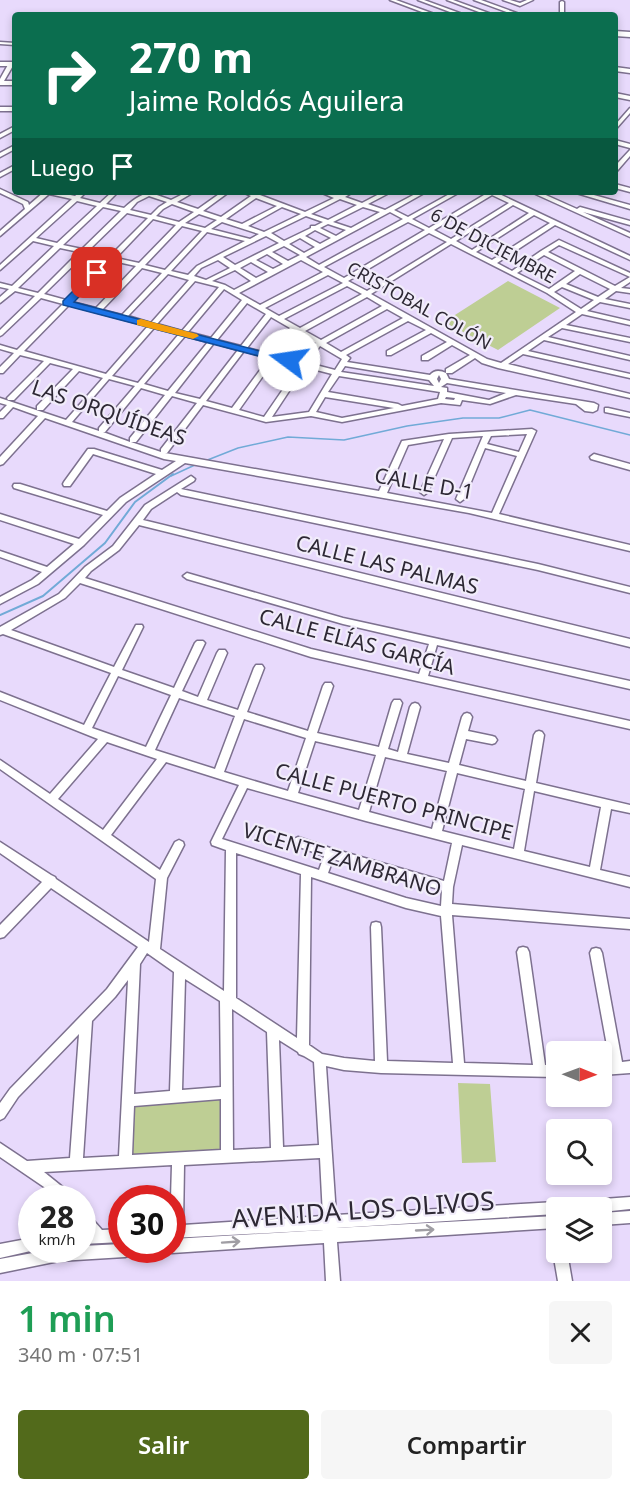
<!DOCTYPE html>
<html lang="es">
<meta charset="utf-8">
<style>
:root{--surface:#fff;--page:#f6f6f6;--text:#222;--muted:#767676;--accent:#526a1b}
body{margin:0;font-family:"Noto Sans",sans-serif;background:var(--page);color:var(--text);height:100vh;display:flex;flex-direction:column;font-size:22px;white-space:nowrap}
*{box-sizing:border-box;margin:0}
p{font-size:20px;color:var(--muted)}
.icon{flex:none;width:33px;height:33px;fill:none;stroke:currentColor;stroke-width:2;stroke-linecap:round;stroke-linejoin:round}
.map{position:relative;height:1281px;overflow:hidden}
.side{display:flex;flex-direction:column;background:var(--surface);flex:1}
.side>*{flex:none}
.top-card{position:absolute;left:12px;top:12px;width:606px;height:183px;border-radius:6px;box-shadow:0 3px 9px #0003;background:#0b6e4f;color:#fff;overflow:hidden}
.needle{width:39px;rotate:91deg}
.tools{position:absolute;left:546px;top:1041px;display:grid;gap:12px}
.tools a{display:grid;place-items:center;width:66px;height:66px;border-radius:6px;background:var(--surface);box-shadow:0 3px 9px #0003;font-size:30px}
.speed{position:absolute;left:18px;top:1185px;display:flex;gap:12px;font-size:30px;font-weight:700;text-align:center}
.speed>*{display:grid;place-content:center;width:78px;height:78px;border-radius:50%;background:var(--surface);box-shadow:0 3px 9px #0003;line-height:1}
.speed small{font-size:15px;font-weight:400}
.speed .limit{border:9px solid #d22;background:#fff;color:#111}
.pin{position:absolute;display:grid;place-items:center;width:51px;height:51px;color:#fff;margin:-26px;border-radius:12px;box-shadow:0 3px 9px #0006}
.me{position:absolute;width:66px;margin:-33px;rotate:284deg;stroke-linejoin:round;filter:drop-shadow(0 0 4px #0008)}
.turn{display:flex;align-items:center;gap:21px;height:126px;padding:0 18px;font-size:27px}
.turn .icon{width:78px;height:78px;stroke-width:2.5}
.turn b{display:block;font-size:42px;line-height:51px}
.then{display:flex;align-items:center;height:57px;padding:0 18px;background:#0003;gap:12px;font-size:22px}
.round{display:grid;place-items:center;flex:none;width:63px;height:63px;border-radius:6px;background:var(--page)}
.headline{display:flex;align-items:center;justify-content:space-between;height:102px;padding:0 18px}
h1{font-size:36px;font-weight:600;line-height:45px;color:#1e9e55}
.primary-button{display:flex;gap:12px;margin-top:auto;padding:12px 18px}
.primary-button a{flex:1;height:69px;border-radius:6px;background:var(--accent);color:#fff;font-size:24px;font-weight:600;line-height:69px;text-align:center}
.primary-button a+a{background:var(--page);color:var(--text)}
.map>svg:first-child{display:block}
.green{fill:#bece94}
.lines{fill:none;stroke-linecap:round;stroke-linejoin:round}
.stream-far1{stroke:#71aad7;stroke-width:1.5}
.stream{stroke:#71aad7;stroke-width:2}
.minor-casing{stroke:#7d718f;stroke-width:3}
.major-casing{stroke:#7d718f;stroke-width:3}
.minor{fill:#fff;fill-rule:evenodd}
.major{fill:#fff;fill-rule:evenodd}
.oneway{stroke:#a09ea4}
.route{fill:#1a73e8;stroke:#114b97;stroke-width:1.5}
.slow{fill:#f59e0b}
.labels{text-anchor:middle;stroke-width:4.5;stroke-linejoin:round;paint-order:stroke}
.far-street-label{font-size:18px;fill:#2d2834;stroke:#f1ecfa}
.street-label{font-size:21px;fill:#2d2834;stroke:#f1ecfa}
.near-street-label{font-size:26px;fill:#2d2834;stroke:#f1ecfa}
</style>
<div class="map">
<svg width="630" height="1281" viewBox="0 0 630 1281">
<rect width="100%" height="100%" fill="#e8dafc"/>
<path class="green" d="M508 281 560 308 498 350 444 322Z
M458 1083 490 1084 496 1162 462 1163Z
M223 1098V1151L130 1156 132 1105Z"/>
<g class="lines">
<path class="stream-far1" d="M205 461 238 448 288 437 344 440 407 426 463 418H499L530 410 630 435
M171 476 197 464"/>
<path class="stream" d="M0 615 43 596 105 543 135 502 173 474"/>
<defs>
<path id="minor" d="M390 0H396L437 15H430Z
M418 0H424L465 15H458Z
M447 0H453L494 15H487Z
M474 0H481L522 15H515Z
M503 0H510L520 3 527 0H533L520 6Z
M562 1 564 2V15H544L546 14H560V2Z
M615 31 630 32V34L615 33Z
M0 42 15 43V45L0 44Z
M9 63 14 64 4 81H15V85H0V79Z
M615 67 630 69V73L615 71Z
M615 93 630 96V100L615 97Z
M0 107H15V111H0Z
M630 108V113L615 130V125Z
M15 126V130L0 138V134Z
M615 140 630 144V148L615 144Z
M15 145V149L0 157V153Z
M630 150V156L617 171 615 172V166Z
M15 165V169L0 177V173Z
M615 184 630 188V192L615 188Z
M0 189 28 202 29 205 44 192H56L75 196 80 192H86L80 198 100 203 112 192H118L106 204 124 208C134 199 143 192 157 192L154 194 171 200 187 192H194L177 202 198 209 222 192H229L203 211 221 217 251 196 242 192 255 194 257 192H264L260 195 305 212 334 198 320 192H329L339 195 345 192H353L345 197 362 203 383 192H391L368 204 385 210 419 192H426L394 210 408 217 453 192H460L412 219 429 228 489 192H495L630 256V260L628 259 555 225 497 263 512 271 541 251 559 240 630 273V277L628 276 559 245 548 252 615 286 630 277V282L621 288 630 289V293L616 291 605 299 630 304V308L600 302 587 311 630 321V325L582 314 566 325 630 338V342L562 328 548 337 630 356V360L544 340 528 351 630 374V378L523 354 508 364 630 394V398L498 368 482 363 475 358 452 373H446V369L470 355 452 345 428 360H422V356L447 342 431 333 391 355H387V351L426 330 408 321 346 355 350 358 347 362 430 375C434 370 440 370 446 373L449 379 594 403 598 405 597 410 593 412 585 411 576 404 516 395 490 404 462 400 460 405 441 403 342 422 311 416 266 422 203 405 167 453H165L379 491 402 441 449 434 532 429 536 431 499 514 630 545V551L469 513 185 463 126 502 84 545 38 584 0 604V597L32 580 42 572 0 557V551L47 567 74 544 0 520V514L79 539 103 515 14 488 13 486 14 484H20L107 511 120 498 156 474 93 454 70 486H64L63 484 64 482 88 449H94L162 470 176 461 164 459 45 418 3 464 0 465V457L38 416 13 407 3 418H0V412L7 405 0 403V398L66 420 103 378 79 371 43 410H37V406L73 369 50 363 14 400H8L7 398 44 361 20 355 3 373H0V367L14 353 0 349V345L17 350 63 304 41 298 2 335 0 336V330L35 296 15 291 0 303V297L9 289 0 287V283L12 286 54 246 33 241 0 270V265L72 199 49 194 0 236V231L25 209 23 204 0 193ZM492 195 509 203 451 239 434 230ZM149 196 167 202 159 207 151 215 130 210 137 202ZM256 198 277 206 242 224 226 219ZM340 199 357 205 328 220 311 214ZM77 201 97 206 57 243 36 238ZM172 204 194 212 179 222 156 216 163 209ZM513 205 529 213 472 250 456 241ZM103 207 121 211 82 249 63 245ZM282 207 301 214 264 232 248 226ZM363 207 380 212 351 228 333 222ZM390 212 403 219 319 265 306 257ZM127 213 148 218 110 256 88 251ZM199 214 217 220 205 228 185 223ZM534 215 550 223 492 260 476 252ZM306 216 323 222 315 226H311V228L284 241 271 233ZM153 219 176 225 139 263 116 258ZM222 222 259 234 250 239 211 229ZM408 222 425 230 344 278 324 267ZM328 224 346 230 336 236 320 228ZM182 226 202 231 165 270 145 265ZM315 230 331 238 320 244 305 236ZM207 232 245 241 197 266 188 275 171 271ZM429 233 447 242 367 291 348 281ZM266 236 279 243 235 265 223 257ZM300 238 315 247 304 253 289 244ZM451 244 547 293 576 312 501 363 487 359 371 294ZM284 246 300 255 288 261 272 252ZM60 248 79 252 38 293 18 288ZM85 254 107 259 66 300 44 294ZM267 254 283 264 273 269 256 260ZM544 255 575 271 549 289 517 273ZM218 260 230 268 206 280 194 276 201 268ZM301 260 323 272 260 305 239 293ZM113 261 136 266 96 308 72 302ZM251 262 268 272 256 278 240 268ZM142 268 162 273 122 315 102 310ZM235 270 251 281 234 290 225 285 212 281ZM168 274 189 280 151 323 128 316ZM580 274 610 289 598 297 566 284ZM328 275 343 283 279 316 265 308ZM195 281 219 287 182 331 157 324ZM347 286 362 294 300 328 284 319ZM562 287 594 300 581 309 554 292ZM224 289 242 300 211 338 188 332ZM367 297 382 306 321 340 305 331ZM247 303 266 314 241 346 217 340ZM69 305 148 326 106 374 24 351ZM387 309 403 318 341 352 326 343ZM271 317 290 328 271 354 247 348ZM154 328 179 334 138 383 112 376ZM295 331 316 343 302 362 277 355ZM185 336 208 342 168 391 144 384ZM214 343 238 350 200 399 175 393ZM320 346 342 359 335 370 308 363ZM244 351 269 358 232 408 206 401ZM275 359 299 366 264 417 239 410ZM345 366 429 380 434 386 341 372ZM305 367 332 374 309 412 272 417ZM439 375 441 379 439 383 437 379ZM339 376 440 392 438 399 402 406 398 404 328 392ZM109 379 135 386 99 428V431L72 422ZM447 383 506 393 489 400 447 392V388L441 387ZM141 388 165 395 130 438V442L103 432H105ZM172 396 197 403 161 449V452L131 442H136ZM325 397 394 408 342 418 316 412ZM446 397 455 398 454 400 445 399ZM527 434 519 452 487 444 491 436ZM483 436 456 499 460 502 464 499 485 448 517 456 492 513 387 493 408 445 444 439 420 492 424 495 428 492 452 438Z
M531 192H539L577 209 580 207 630 221V225L583 212 630 233V237Z
M573 192H583L630 205V209Z
M605 408H608L630 413V417L605 412Z
M594 454 630 464V470L591 459 590 457Z
M191 476 195 479 194 481 181 489 538 564 630 587V593L538 570 181 495 177 492 151 509 143 520 630 639V647L139 525 119 550 91 571 85 578 311 649 419 674 429 644 343 624 187 579 183 576 187 573 343 618 630 681V689L437 645 428 676 630 721V729L311 657 80 583 65 598 11 630 114 667 136 625H142L143 627 122 670 174 688 195 643 197 641H203L205 643 182 691 198 697 217 653 219 650H225L227 653 207 700 238 710 254 668 256 665H262L264 668 247 712 308 731 323 686 325 683H331L333 686 317 733 379 747 392 703 394 700H400L402 703 388 749 398 752 410 707 412 704 415 703 418 704 420 707 407 754 449 763 462 717 464 714 467 713 470 714 472 717 468 731 492 736 495 737 497 740 495 743 492 744 466 739 459 765 526 781 534 735 536 732 539 731 542 732 544 735 536 783 630 805V813L611 809 600 870 630 877V887L462 845 453 887 452 904 630 919V929L452 915 464 1063 533 1065 517 952 519 948 523 947 527 948 529 952 545 1065H556V1077L381 1073 344 1070 326 1066 336 1215 556 1202 560 1203 563 1202 630 1197V1209L602 1212V1208H556V1214L336 1228 556 1216V1228L337 1242 340 1281H326L324 1243 172 1253 167 1251V1250H172V1239L324 1230 172 1238V1198H171L172 1165 44 1172 70 1193 71 1198H56L47 1189 0 1157V1143L27 1161 70 1158 79 1034 18 1097 4 1118 0 1120V1103L10 1089 107 989 138 947 51 888 4 937 0 938V925L42 882 0 853V842L51 875 55 877 56 879 149 942 156 879 0 769V760L50 794 98 739 0 700V692L84 725 111 673 3 634 0 635V627L59 594 85 567 113 546 145 505ZM118 676 171 695 146 747 92 728ZM179 698 235 716 215 769 155 750ZM244 719 306 738 288 791 224 772ZM315 741 376 755 359 810 298 793ZM107 742 157 759 103 830 58 799ZM385 757 447 771 432 829 369 812ZM166 762 239 785 211 842 212 845 226 850 224 991 160 949 167 878 184 845 183 842 179 840 175 842 160 870 111 835ZM457 773 525 789 514 849 442 831ZM247 788 366 821 452 843 444 881 330 848 298 837 294 839 293 842 294 845 324 856 319 870 222 839ZM534 791 601 807 590 867 524 851ZM236 853 301 874 297 1038 236 998ZM333 859 442 890 441 906 406 898 328 873ZM311 877 406 908 441 916 453 1063 387 1061 381 927 380 923 376 922 372 923 371 927 375 1061 344 1058 322 1054 309 1045ZM147 953 174 972 170 1091 134 1094 140 964ZM185 979 220 1001 221 1087 182 1090ZM128 980 119 1156 83 1158 92 1021 115 997ZM232 1009 267 1032 271 1148 233 1150ZM279 1040 298 1052 299 1054 304 1056 314 1062 319 1145 283 1147ZM221 1099V1150L132 1155 134 1106ZM320 1158 323 1216 183 1225 184 1165Z
M596 948 600 949 602 953 622 1062 630 1061V1073L602 1075V1063L610 1062 590 953 592 949Z
M630 1211V1223L602 1225V1213Z
M82 1212 87 1213 102 1230 122 1229V1242L82 1244V1231H86L82 1228Z
M32 1238V1250H35L0 1258V1244Z
M122 1244V1250H131L130 1255 125 1257 59 1261 0 1273V1259L49 1250H82V1246Z
M555 1247H556V1252H567L572 1281H558L553 1252Z"/>
<path id="major" d="M615 32 630 33V37L615 36Z
M0 62H15V66H0Z"/>
</defs>
<use href="#minor" class="minor-casing"/>
<use href="#major" class="major-casing"/>
<use href="#minor" class="minor"/>
<use href="#major" class="major"/>
</g>
<defs><path id="oneway-shaft" d="M-6 0H5M1.5-3L5.5 0L1.5 3" fill="none" stroke-width="1.6" stroke-linecap="round" stroke-linejoin="round" transform="scale(1.5)"/></defs>
<g class="oneway">
<use href="#oneway-shaft" transform="translate(425 1230) rotate(-3)"/>
<use href="#oneway-shaft" transform="translate(231 1242) rotate(-4)"/>
</g>
<path class="route" d="M93 271 102 273 74 302 294 360 289 364 63 305V301Z"/>
<path class="slow" d="M141 319 197 334 199 336 193 339 137 325V320Z"/>
<g class="labels">
<g class="far-street-label">
<text transform="translate(493 246) rotate(28)" y="6">6 DE DICIEMBRE</text>
<text transform="translate(419 306) rotate(29)" y="6">CRISTOBAL COLÓN</text>
</g>
<g class="street-label">
<text transform="translate(109 413) rotate(19)" y="7">LAS ORQUÍDEAS</text>
<text transform="translate(424 484) rotate(10)" y="7">CALLE D-1</text>
<text transform="translate(387 565) rotate(14)" y="7">CALLE LAS PALMAS</text>
<text transform="translate(357 642) rotate(15)" y="7">CALLE ELÍAS GARCÍA</text>
<text transform="translate(394 802) rotate(15)" y="7">CALLE PUERTO PRINCIPE</text>
<text transform="translate(342 860) rotate(17)" y="7">VICENTE ZAMBRANO</text>
</g>
<g class="near-street-label">
<text transform="translate(363 1210) rotate(-4)" y="9">AVENIDA LOS OLIVOS</text>
</g>
</g>
</svg>
<div class="tools">
<a><svg class="needle" viewBox="-14 -14 28 28"><path d="M0-13l5 13h-10z" fill="#e53935"/><path d="M0 13l5-13h-10z" fill="#767676"/></svg></a>
<a><svg class="icon" aria-label="search" viewBox="0 0 24 24"><circle cx="10" cy="10" r="6"/><path d="M15 15l6 6"/></svg></a>
<a><svg class="icon" aria-label="layers" viewBox="0 0 24 24"><path d="M12 4l9 5-9 5-9-5zM3 14l9 5 9-5"/></svg></a>
</div>
<div class="speed"><div>28<small>km/h</small></div><div class="limit">30</div></div>
<div class="pin" style="left:97px;top:273px;background:#d93025"><svg class="icon" aria-label="arrive" viewBox="0 0 24 24"><path d="M6 21V4h12l-3 4 3 4H6"/></svg></div>
<svg class="me" style="left:289px;top:360px" viewBox="-20 -20 40 40"><circle r="19" fill="#fff"/><path d="M0-13L10 11 0 6-10 11z" fill="#1a73e8"/></svg>
<div class="top-card">
<div class="turn"><svg class="icon" aria-label="right" viewBox="0 0 24 24"><path d="M7 20v-9h11M14 6l5 5-5 5"/></svg><div><b>270 m</b>Jaime Roldós Aguilera</div></div>
<div class="then">Luego<svg class="icon" aria-label="arrive" viewBox="0 0 24 24"><path d="M6 21V4h12l-3 4 3 4H6"/></svg></div>
</div>
</div>
<section class="side">
<div class="headline"><div><h1>1 min</h1><p>340 m · 07:51</p></div><a class="round"><svg class="icon" aria-label="close" viewBox="0 0 24 24"><path d="M6 6l12 12M18 6L6 18"/></svg></a></div>
<div class="primary-button"><a>Salir</a><a>Compartir</a></div>
</section>
